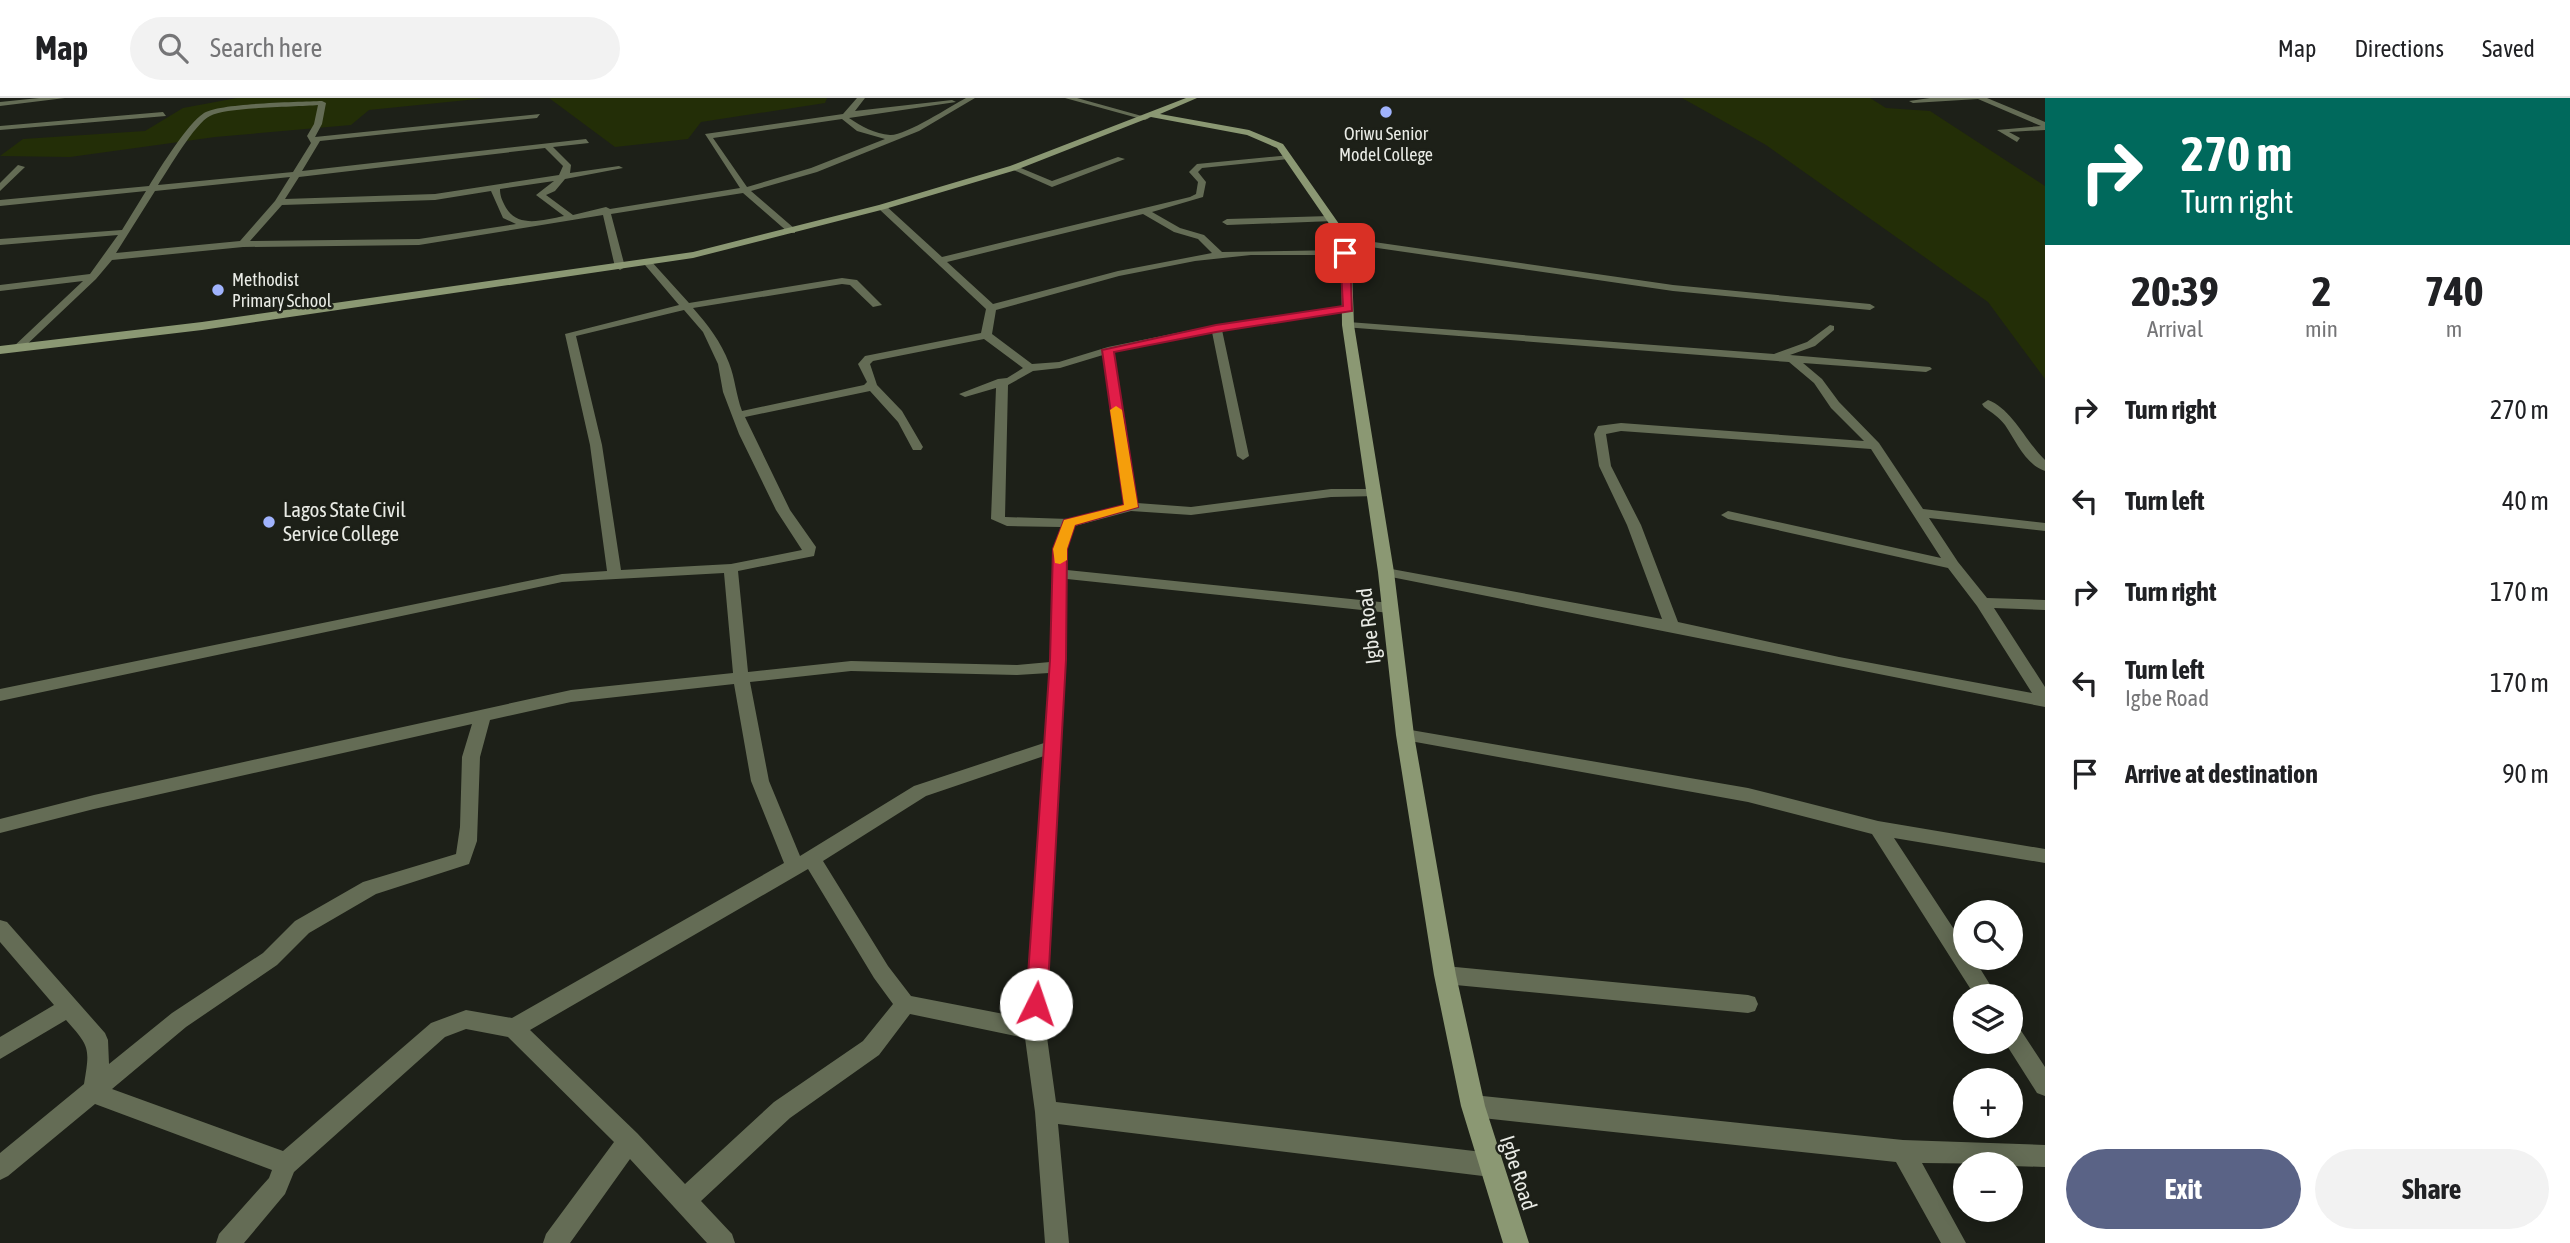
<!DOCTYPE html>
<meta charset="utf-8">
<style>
:root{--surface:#fff;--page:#f2f2f2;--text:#202124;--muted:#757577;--line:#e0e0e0;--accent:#5a6386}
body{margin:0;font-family:"Asap Condensed",sans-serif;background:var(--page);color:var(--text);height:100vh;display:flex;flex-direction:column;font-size:26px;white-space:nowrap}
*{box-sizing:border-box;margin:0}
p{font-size:23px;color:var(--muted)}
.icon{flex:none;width:38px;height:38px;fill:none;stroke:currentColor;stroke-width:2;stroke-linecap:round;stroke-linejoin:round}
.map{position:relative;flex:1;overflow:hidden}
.details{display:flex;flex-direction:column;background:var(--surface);width:525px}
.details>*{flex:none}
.banner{background:#00695c;color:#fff;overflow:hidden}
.tools{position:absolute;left:1953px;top:802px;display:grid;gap:14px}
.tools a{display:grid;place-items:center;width:70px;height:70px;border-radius:50%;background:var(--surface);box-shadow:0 4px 18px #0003;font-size:35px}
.pin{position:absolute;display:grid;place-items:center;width:60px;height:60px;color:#fff;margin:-30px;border-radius:14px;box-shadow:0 4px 10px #0006}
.me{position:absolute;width:77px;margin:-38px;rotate:4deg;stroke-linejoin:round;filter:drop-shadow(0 0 5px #0008)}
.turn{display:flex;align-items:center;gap:24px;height:147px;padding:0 21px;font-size:32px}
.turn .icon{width:91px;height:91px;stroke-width:2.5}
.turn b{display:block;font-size:49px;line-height:60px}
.eta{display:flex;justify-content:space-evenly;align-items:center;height:119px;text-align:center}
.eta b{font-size:42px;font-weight:700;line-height:49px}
.cta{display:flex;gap:14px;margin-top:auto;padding:14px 21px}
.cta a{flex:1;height:80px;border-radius:42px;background:var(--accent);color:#fff;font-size:28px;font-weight:700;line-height:80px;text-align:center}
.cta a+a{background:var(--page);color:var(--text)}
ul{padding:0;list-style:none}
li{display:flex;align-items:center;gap:21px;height:91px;padding:0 21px}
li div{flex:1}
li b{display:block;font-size:26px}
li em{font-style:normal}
header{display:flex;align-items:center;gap:42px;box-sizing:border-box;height:98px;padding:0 35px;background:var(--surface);border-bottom:2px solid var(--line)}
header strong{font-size:33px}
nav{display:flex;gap:38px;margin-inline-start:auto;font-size:24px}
.search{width:490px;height:63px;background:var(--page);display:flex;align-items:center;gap:18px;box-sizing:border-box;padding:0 24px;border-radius:38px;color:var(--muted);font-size:26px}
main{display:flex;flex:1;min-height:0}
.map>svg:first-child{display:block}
.green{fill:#232e07}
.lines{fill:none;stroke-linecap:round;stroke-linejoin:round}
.street{fill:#646c55;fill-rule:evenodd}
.secondary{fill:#8b9873;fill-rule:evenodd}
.route{fill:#e11d48;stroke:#92132f;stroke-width:2}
.slow{fill:#f59e0b}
.poi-dot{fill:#a0b3fd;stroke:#1d2018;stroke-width:2.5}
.labels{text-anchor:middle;stroke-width:5;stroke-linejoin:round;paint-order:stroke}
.far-poi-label{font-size:18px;fill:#e9ebe5;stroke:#1d2018}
.poi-label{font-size:21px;fill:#e9ebe5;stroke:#1d2018;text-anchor:start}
.street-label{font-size:21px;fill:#e9ebe5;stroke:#1d2018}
</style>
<header>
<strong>Map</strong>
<div class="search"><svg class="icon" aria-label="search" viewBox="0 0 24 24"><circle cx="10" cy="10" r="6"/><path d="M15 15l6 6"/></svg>Search here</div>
<nav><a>Map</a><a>Directions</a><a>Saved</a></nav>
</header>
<main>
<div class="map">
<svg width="2045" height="1145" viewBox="0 0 2045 1145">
<rect width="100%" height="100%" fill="#1d2018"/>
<path class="green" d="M237 0H487L369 12 351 27 215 39 70 59 0 58 23 41 145 33 183 10Z
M549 0H827L825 5 701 24 688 41 615 49Z
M1682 0H1870L1886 10 1930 13 2045 88V281L1988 204 1766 47Z"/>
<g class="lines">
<path class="street" d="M39 0H65L0 8V4Z
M857 0H865L855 13 952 2 956 4 849 20C861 28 875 36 890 37 905 38 951 8 966 0H975L919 33 817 74 751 93 795 131V135H789L743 95 611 116 625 169 620 172 615 169 603 117 419 147 243 149 112 162 96 181 21 252 12 250 83 183 0 193V187L90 176 118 137 0 147V141L122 132 146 93 0 108V102L149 88C160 70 187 26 204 15 219 5 300 4 322 3L326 5 322 26 315 39 540 16 537 20 320 43 302 73 586 41 589 45 553 49 571 67 570 75 619 68 623 70 565 81 555 93 546 97 573 117 606 109 610 111 740 90 705 36 843 16ZM318 7 314 26 307 38 311 45 293 74 158 87C168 72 195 25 210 18 226 9 296 9 318 7ZM842 21 857 33 885 41 811 70 747 89 713 40ZM545 50 563 68 559 77 435 96 285 101 299 79ZM290 79 275 103 240 143 116 155 155 93ZM554 83 536 97 564 118C543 122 517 131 505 108 502 102 500 98 500 91ZM491 93 503 120 516 126 419 141 250 143 282 107 435 102Z
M1065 0H1077L1149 20 1145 22Z
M1930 0H1987L2045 24V32L2009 34 2020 40 2017 44 1997 32 2041 28 1978 1 1913 5 1909 3Z
M163 14 166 18 0 32V28Z
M1291 57 1288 61 1202 70 1198 74 1206 84 1203 99 1152 114 1180 130 1204 137 1222 154 1345 152 1350 155 1348 157H1251L1195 163 1119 178 996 212 992 236 1032 266 1059 264 1108 249 1216 227 1353 208V212L1349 213 1222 232 1249 358 1243 362 1237 358 1212 234 1114 254 1137 405 1191 409 1331 391H1374L1379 392V398L1331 399 1191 417 1131 413 1075 428 1067 451V472L1390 505 1397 510 1390 515 1067 481 1066 562 1046 932 1056 1004 1491 1055 1499 1059 1503 1067 1499 1075 1491 1079 1058 1026 1069 1145H1045L1035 1014 1025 940 910 916 879 957 790 1020 701 1103 732 1136 735 1145H707L630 1061 570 1145H543L546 1136 614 1044 508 939 466 931 445 939 294 1074 285 1096 244 1145H216L219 1136 269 1080 272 1072 95 1006 8 1078 0 1082V1055L84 986C90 950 90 949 66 922L0 961V939L54 907 0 844V822L7 824 105 935 108 942 109 966 172 915 263 855 295 823 363 784 456 756 460 729 462 659 472 626 94 711 0 735V721L94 697 571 592 733 575 724 475 562 484 0 603V591L562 476 607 473 590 347 565 236 679 207 645 167V163H651L689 205 842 180 857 182 882 207 873 209 850 187 842 186 693 210C708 227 721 244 729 265 735 280 736 297 742 313L864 287 867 284 858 266 865 258 981 235 986 211 879 111V107H885L942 159 1190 99 1196 96 1198 84 1189 74 1197 66ZM1143 116 1174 134 1198 141 1212 155 1118 173 993 206 947 164ZM684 212 703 234 718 266 723 294 739 336 776 412 802 452 731 466 621 472 602 347 576 238ZM984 241 1023 270 1007 280 998 281 959 296 965 299 996 290 991 421 1007 428 1061 429 1053 451 1050 564 1017 567 851 563 748 574 738 473 814 458 816 449 790 412 745 319 870 293 898 324 913 352H921L923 349 902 313 877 287 870 266 873 263ZM1103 257 1124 407 1069 421 1005 419 1008 287 1033 273 1060 270ZM851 573 1017 577 1049 575 1044 645 914 688 800 758 769 683 750 584ZM734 586 751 683 784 765 512 920 466 912 431 925 283 1053 112 991 186 929 277 867 309 835 376 796 469 766 477 743 480 659 490 622 571 604ZM1044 658 1025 920 911 898 888 868 823 763 926 698ZM808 771 874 880 893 906 863 943 774 1004 685 1086 637 1035 530 932Z
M1118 59 1125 61 1052 89 1009 70 1016 68 1052 83Z
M18 67 25 69 0 93V85Z
M1330 118 1333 119V123L1227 127 1222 124 1227 121Z
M1346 140 1673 187 1870 206 1875 209 1870 212 1673 193 1343 145V141Z
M1348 224 1774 256 1807 244 1830 227 1834 228V232L1815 248 1790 257 1930 269 1932 271 1926 274 1803 265 1822 281 1839 304 1879 345 1923 411 2045 425V433L1929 420 1958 464 1987 500 2045 502V512L1994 510 2045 589V609L1381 477 1379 474 1381 471 1386 470 1662 521 1627 427 1599 368 1594 336 1598 328 1621 325 1864 343 1831 310 1814 285 1789 264 1344 229 1343 227ZM1621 333 1871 351 1941 460 1728 413 1721 417 1728 421 1948 470 1977 508 2032 595 1839 559 1678 524 1641 427 1611 368 1606 336Z
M1988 302C2012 311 2026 344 2045 362V373C2025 366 2016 343 2005 327 2000 320 1991 314 1984 309L1982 306Z
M1405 631 1748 690 1878 723 2045 751V765L1894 740 1965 848V859H1973L1997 898H1975L1872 736 1748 704 1399 641 1397 637 1399 633Z
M1445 868 1748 897 1755 899 1758 906 1755 913 1748 915 1445 886 1438 883 1435 877 1438 871Z
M2011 925 2018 928 2045 969V998L2037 995 2004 943H2011Z
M1473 997 1903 1042 2045 1047V1069L2011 1068V1066L1922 1065 1966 1145H1941L1896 1064 1473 1019 1465 1016 1462 1008 1465 1000Z"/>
<path class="secondary" d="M1186 0H1197L1160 16 1249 32 1283 46 1351 143 1354 227 1394 474 1414 637 1456 877 1485 1008 1529 1145H1503L1461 1008 1434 877 1396 637 1378 474 1342 227 1341 143 1277 50 1247 37 1151 19 1016 72 885 111 693 160 202 232 0 256V248L202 224 693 154 879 107 1010 68Z"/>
</g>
<path class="route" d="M1345 153 1350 155 1352 213 1216 234 1114 254 1138 409 1075 427 1067 451 1066 562 1047 906 1044 913 1036 916 1029 913 1026 906 1050 562 1053 451 1064 422 1124 407 1102 252 1216 227 1343 208 1340 155Z"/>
<path class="slow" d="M1116 308 1122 312 1138 409 1075 427 1067 451V462L1060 466 1055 465 1053 451 1064 422 1124 407 1110 312Z"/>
<g class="poi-dot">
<circle cx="1386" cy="14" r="7"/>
<circle cx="218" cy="192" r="7"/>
<circle cx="269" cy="424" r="7"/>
</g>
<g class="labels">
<g class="far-poi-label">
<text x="1386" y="42">Oriwu Senior<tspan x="1386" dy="21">Model College</tspan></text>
<text x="232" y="188" text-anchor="start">Methodist<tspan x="232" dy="21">Primary School</tspan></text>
</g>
<g class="poi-label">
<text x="283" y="419">Lagos State Civil<tspan x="283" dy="24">Service College</tspan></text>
</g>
<g class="street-label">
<text transform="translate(1369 528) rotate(-97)" y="7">Igbe Road</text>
<text transform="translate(1518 1075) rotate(72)" y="7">Igbe Road</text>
</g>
</g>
</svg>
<div class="tools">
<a><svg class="icon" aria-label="search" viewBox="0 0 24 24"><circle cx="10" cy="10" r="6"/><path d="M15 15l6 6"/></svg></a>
<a><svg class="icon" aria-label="layers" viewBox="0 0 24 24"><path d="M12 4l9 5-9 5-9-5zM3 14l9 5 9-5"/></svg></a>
<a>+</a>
<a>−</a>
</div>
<div class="pin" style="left:1345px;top:155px;background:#d93025"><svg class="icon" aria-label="arrive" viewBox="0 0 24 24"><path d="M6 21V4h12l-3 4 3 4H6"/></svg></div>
<svg class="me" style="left:1036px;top:906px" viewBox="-20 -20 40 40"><circle r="19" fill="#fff"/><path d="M0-13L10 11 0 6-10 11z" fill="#e11d48"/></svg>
</div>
<section class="details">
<div class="banner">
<div class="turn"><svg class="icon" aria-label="right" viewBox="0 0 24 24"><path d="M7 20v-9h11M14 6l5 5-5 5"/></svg><div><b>270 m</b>Turn right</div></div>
</div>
<div class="eta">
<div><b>20:39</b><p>Arrival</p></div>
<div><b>2</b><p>min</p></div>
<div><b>740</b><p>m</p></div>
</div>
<ul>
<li><svg class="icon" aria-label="right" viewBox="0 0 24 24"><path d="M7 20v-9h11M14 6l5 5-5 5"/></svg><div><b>Turn right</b></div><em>270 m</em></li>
<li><svg class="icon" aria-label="left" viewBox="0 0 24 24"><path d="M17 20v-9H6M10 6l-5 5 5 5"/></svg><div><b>Turn left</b></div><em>40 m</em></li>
<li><svg class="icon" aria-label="right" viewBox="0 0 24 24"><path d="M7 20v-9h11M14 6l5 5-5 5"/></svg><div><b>Turn right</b></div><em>170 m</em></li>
<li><svg class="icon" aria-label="left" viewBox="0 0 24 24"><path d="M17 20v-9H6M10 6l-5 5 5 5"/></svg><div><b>Turn left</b><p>Igbe Road</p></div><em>170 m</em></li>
<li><svg class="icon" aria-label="arrive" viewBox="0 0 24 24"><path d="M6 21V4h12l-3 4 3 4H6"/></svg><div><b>Arrive at destination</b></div><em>90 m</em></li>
</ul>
<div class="cta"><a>Exit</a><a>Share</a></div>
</section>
</main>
